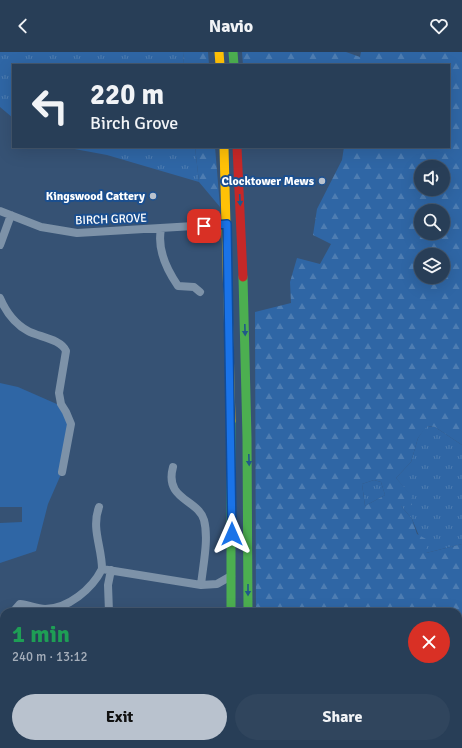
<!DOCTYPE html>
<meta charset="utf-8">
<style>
:root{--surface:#283e57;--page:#30455d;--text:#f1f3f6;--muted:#a5aeba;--line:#44576d;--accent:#b9c2ce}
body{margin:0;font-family:Signika,sans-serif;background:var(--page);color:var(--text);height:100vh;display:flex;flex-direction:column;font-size:15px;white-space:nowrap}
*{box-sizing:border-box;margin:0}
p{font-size:13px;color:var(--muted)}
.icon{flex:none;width:22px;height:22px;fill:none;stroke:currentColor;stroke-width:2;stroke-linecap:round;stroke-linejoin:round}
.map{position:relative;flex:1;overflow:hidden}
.sheet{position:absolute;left:0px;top:556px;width:462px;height:140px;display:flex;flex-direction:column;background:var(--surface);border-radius:12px 12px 0 0;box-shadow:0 4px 16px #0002,0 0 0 1px var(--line)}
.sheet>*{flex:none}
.hud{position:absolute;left:12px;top:12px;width:438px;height:84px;border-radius:0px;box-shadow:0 4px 16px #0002,0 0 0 1px var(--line);background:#283e57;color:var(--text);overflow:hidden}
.fabs{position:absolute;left:414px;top:108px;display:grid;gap:8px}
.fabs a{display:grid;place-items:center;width:36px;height:36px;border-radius:50%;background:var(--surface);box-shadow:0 4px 16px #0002,0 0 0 1px var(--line);font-size:20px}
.pin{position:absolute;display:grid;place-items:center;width:34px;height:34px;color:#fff;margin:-17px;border-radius:8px;box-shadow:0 2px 6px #0006}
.me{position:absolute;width:44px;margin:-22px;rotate:0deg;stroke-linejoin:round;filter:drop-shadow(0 0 3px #0008)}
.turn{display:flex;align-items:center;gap:14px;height:84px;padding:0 12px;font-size:18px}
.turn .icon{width:52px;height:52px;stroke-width:2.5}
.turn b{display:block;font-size:28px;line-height:34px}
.round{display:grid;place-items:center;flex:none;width:42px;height:42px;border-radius:21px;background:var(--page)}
.headline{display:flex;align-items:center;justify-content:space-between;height:68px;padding:0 12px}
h1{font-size:24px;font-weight:700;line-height:30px;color:#1e9e55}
.action{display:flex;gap:8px;margin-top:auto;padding:8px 12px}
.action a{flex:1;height:46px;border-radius:24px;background:var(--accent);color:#111;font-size:16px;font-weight:700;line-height:46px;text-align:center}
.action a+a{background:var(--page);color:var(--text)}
header{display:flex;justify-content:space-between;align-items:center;height:52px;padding:0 12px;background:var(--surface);font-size:18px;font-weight:700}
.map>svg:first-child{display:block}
.grass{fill:url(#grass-tufts)}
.forest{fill:url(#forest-firs);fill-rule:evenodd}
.garden{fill:#2f66a5}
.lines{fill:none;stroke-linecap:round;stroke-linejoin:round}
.street{stroke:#7d92a8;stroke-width:8}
.fast{stroke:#4caf50;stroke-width:9}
.slow{stroke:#ffc107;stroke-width:9}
.jam{stroke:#c62828;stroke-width:9}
.oneway{fill:#205989}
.route-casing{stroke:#114b97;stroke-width:10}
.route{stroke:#1a73e8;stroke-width:7}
.poi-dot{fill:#b9c2ce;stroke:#1b4f8f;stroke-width:1.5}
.labels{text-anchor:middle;stroke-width:4;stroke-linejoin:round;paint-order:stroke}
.poi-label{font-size:12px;font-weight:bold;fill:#fff;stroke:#1b4f8f;text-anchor:end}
.street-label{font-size:12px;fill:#fff;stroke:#1b4f8f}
</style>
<header><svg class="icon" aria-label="back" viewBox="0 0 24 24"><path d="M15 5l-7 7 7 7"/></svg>Navio<svg class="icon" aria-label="heart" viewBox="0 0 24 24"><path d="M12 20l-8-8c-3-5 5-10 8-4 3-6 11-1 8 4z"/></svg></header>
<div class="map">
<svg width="462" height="696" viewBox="0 0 462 696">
<defs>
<pattern id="grass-tufts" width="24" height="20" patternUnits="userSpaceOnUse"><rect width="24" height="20" fill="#2f66a5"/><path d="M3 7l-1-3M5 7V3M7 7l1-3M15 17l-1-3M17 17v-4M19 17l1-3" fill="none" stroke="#4e7db2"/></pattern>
<pattern id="forest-firs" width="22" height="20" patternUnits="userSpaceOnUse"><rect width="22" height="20" fill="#2f66a5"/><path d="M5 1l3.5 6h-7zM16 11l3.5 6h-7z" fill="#4e7db2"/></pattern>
</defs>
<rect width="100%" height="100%" fill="#365274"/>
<path class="grass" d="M0 0H183L184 13H13V66L0 55Z
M64 95H195L199 130 107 103Z
M426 374 435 375 462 393V492L426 501 412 467 401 454 411 444 396 426 411 410 418 386Z
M374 428 381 430 385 443 365 454 362 432Z
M462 661V696H426L429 692H458V663Z"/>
<path class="forest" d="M183 0H208L209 13H184Z
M242 0H346L360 5 361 0H462V393L435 375 427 374 418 386 411 410 396 426 411 443 412 453 401 454 412 467 417 482 426 487V501L462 492V661L458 663V560H256L255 260 291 251 290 230 297 206 320 212 331 192 313 183 317 157 342 108 344 95H449V13H243ZM421 115H443V137H421ZM421 159H443V181H421ZM421 203H443V225H421ZM374 428 381 430 385 443 365 454 362 432Z
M195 95H215L220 155 199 130Z
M255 692H429L426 696H255Z"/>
<path class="garden" d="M0 331 18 335 59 353 71 372 62 420 48 452 36 499 0 511V471L22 470V455H0Z"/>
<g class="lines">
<path class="street" d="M0 159 41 175 77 181 227 172
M161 177C157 197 167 218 178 234L194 235 200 240
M0 193 11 163
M0 246C6 260 15 272 28 279 39 285 61 287 66 299L59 341 61 352 66 360 71 372 62 420
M173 415C164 448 198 447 204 468 209 487 203 513 201 533
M99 455C91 477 102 495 102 517
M13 560 20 552C28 553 36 556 45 557 68 557 92 537 102 517L201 533 217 532 231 524
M109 560 108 533 111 518
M0 588 4 581
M0 599 4 602
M120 696 125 692"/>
<path class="fast" d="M233 0 234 13
M243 225 247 386 248 560
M231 560V369"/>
<path class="slow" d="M219 0 220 13
M224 95 231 369
M229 692V696
M247 692V696"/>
<path class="jam" d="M237 95 243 225"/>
</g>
<defs><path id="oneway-solid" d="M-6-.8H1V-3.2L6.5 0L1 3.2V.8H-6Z"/></defs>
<g class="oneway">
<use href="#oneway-solid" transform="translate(240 148) rotate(87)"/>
<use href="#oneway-solid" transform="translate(245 278) rotate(88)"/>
<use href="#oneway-solid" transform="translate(249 408) rotate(88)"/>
<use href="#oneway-solid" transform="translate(248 538) rotate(90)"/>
</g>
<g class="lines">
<defs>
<path id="route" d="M204 174 227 172 232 482"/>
</defs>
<use href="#route" class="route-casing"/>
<use href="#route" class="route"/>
</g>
<g class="poi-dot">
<circle cx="322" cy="129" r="4"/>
<circle cx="153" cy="144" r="4"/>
</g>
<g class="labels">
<g class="poi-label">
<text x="314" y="133">Clocktower Mews</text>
<text x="145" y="148">Kingswood Cattery</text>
</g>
<g class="street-label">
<text transform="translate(111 167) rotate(-2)" y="4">BIRCH GROVE</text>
</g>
</g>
</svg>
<div class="fabs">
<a><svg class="icon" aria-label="sound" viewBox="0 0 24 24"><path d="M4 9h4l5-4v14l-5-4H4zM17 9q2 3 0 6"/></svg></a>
<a><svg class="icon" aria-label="search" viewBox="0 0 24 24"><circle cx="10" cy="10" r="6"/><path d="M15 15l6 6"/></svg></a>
<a><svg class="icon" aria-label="layers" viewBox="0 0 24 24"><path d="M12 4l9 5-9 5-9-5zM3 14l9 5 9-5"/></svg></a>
</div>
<div class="pin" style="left:204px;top:174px;background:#d93025"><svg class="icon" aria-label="arrive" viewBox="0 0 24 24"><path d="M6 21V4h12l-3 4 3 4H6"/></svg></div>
<svg class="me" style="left:232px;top:482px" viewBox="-20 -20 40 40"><path d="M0-17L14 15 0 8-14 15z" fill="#1a73e8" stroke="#fff" stroke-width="4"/></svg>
<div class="hud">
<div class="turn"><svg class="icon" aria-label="left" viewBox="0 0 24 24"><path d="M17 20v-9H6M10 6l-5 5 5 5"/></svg><div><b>220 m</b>Birch Grove</div></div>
</div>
<section class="sheet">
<div class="headline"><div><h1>1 min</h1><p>240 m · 13:12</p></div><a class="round" style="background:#d93025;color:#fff"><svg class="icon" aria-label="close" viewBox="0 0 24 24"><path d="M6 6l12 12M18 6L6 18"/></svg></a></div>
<div class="action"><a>Exit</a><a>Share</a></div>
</section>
</div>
